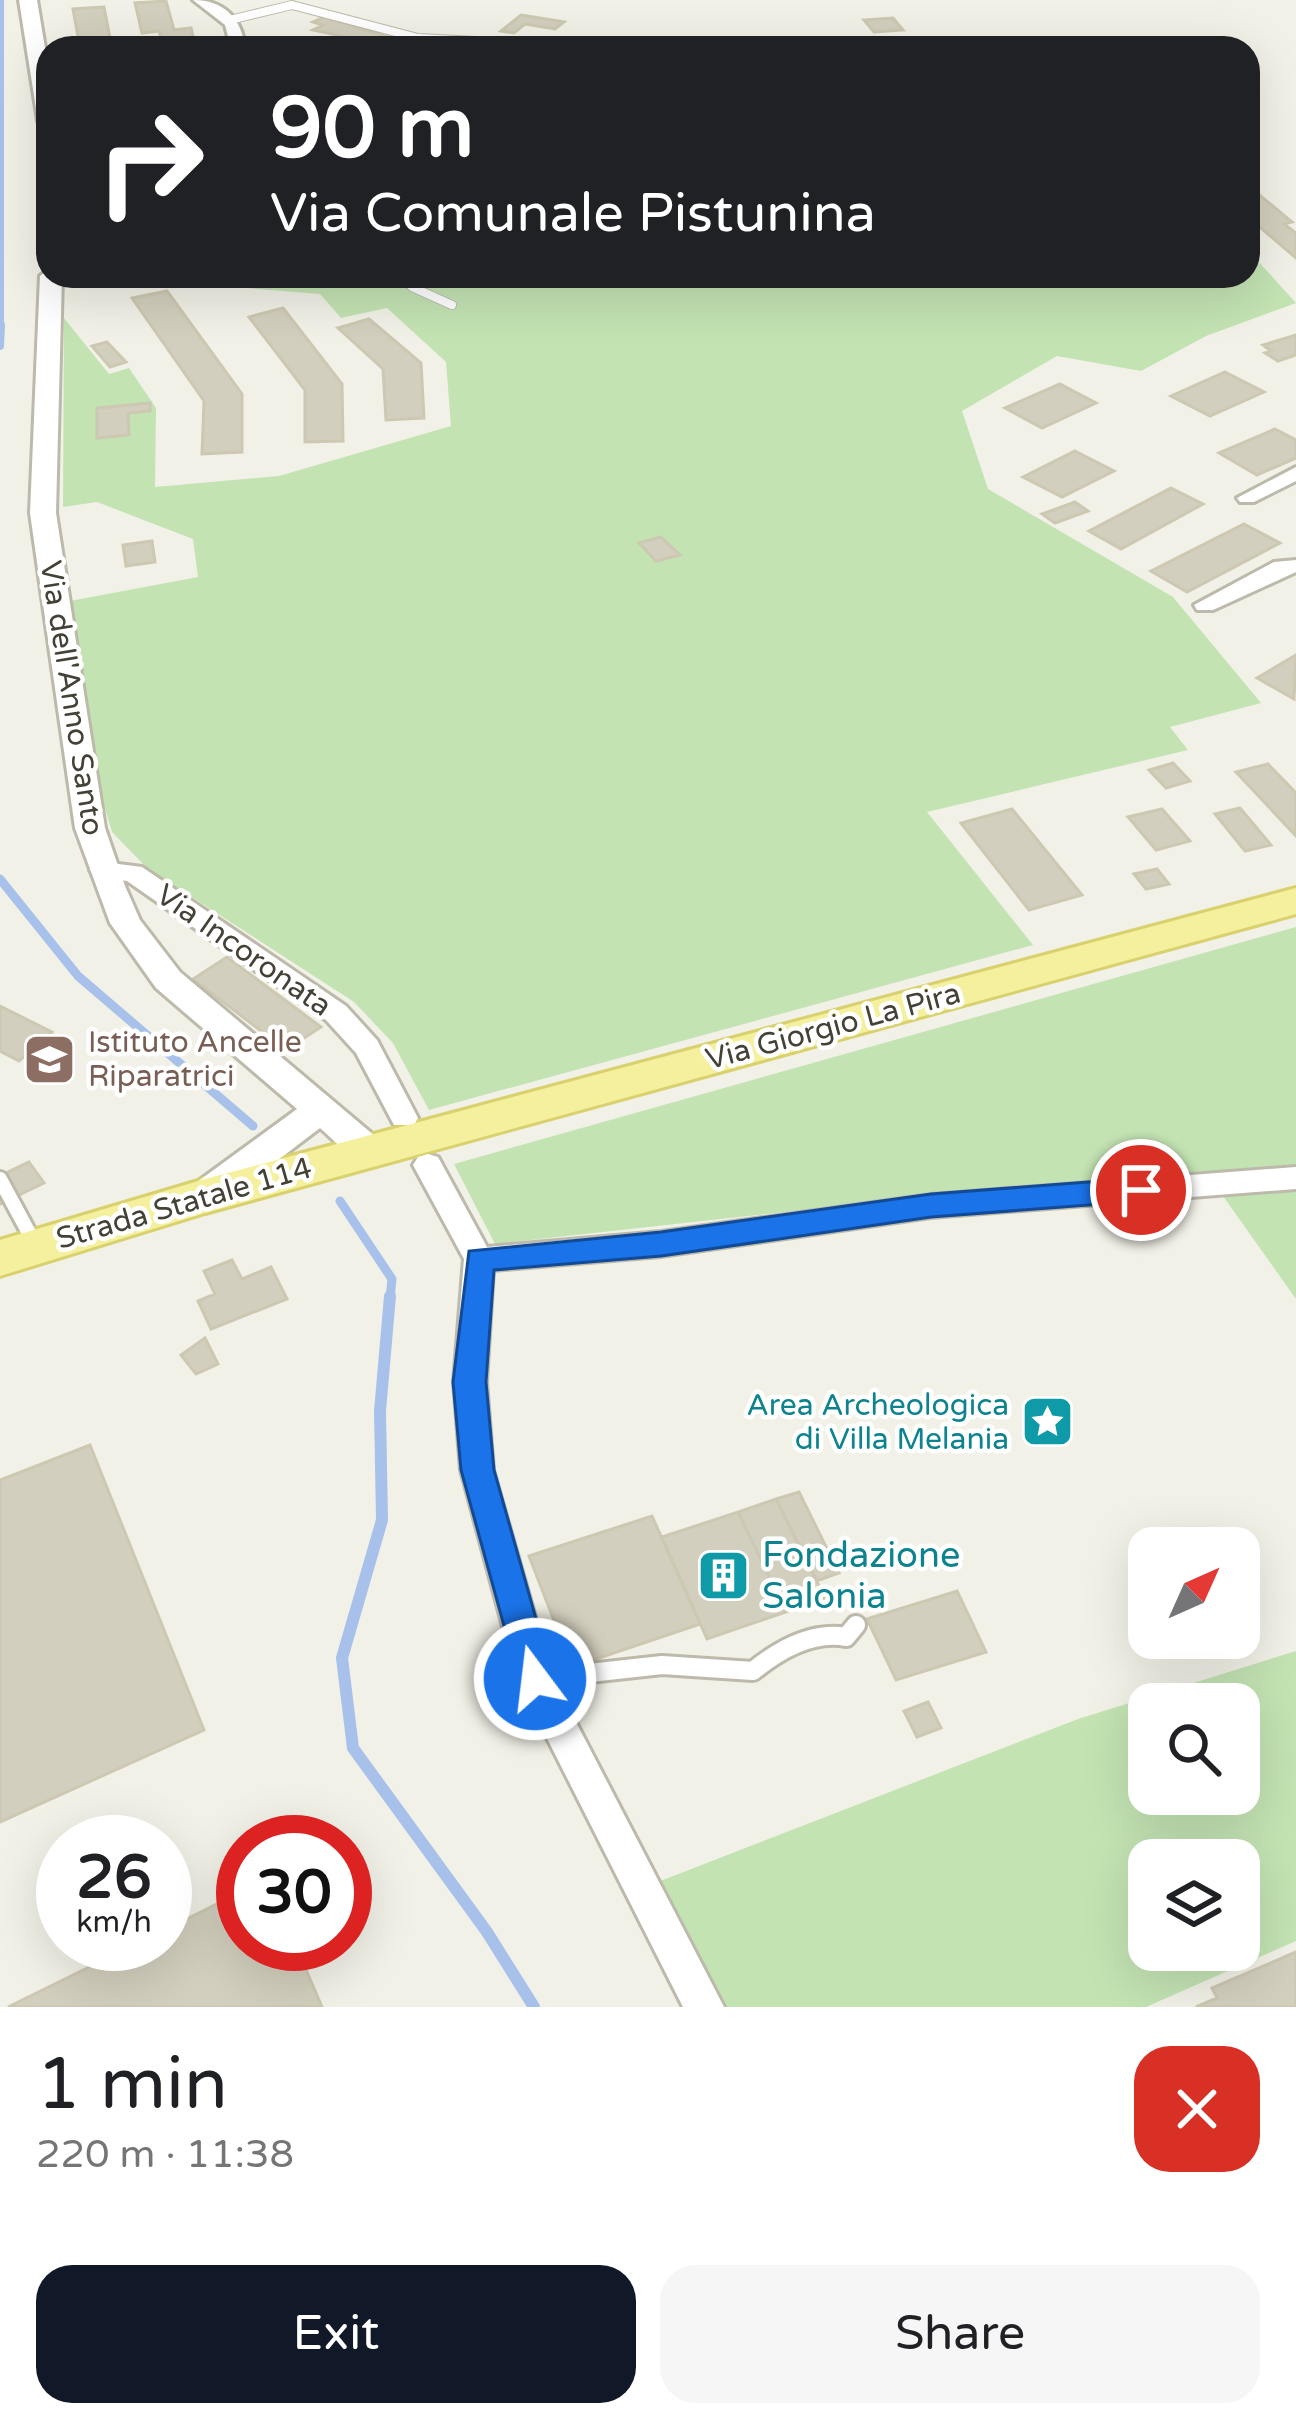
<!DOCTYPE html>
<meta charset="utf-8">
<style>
:root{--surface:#fff;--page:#f6f6f6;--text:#202124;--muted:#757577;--accent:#111827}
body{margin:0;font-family:"Varela Round",sans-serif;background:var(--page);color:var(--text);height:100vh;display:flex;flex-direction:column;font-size:45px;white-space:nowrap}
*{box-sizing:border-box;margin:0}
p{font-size:39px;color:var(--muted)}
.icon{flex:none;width:66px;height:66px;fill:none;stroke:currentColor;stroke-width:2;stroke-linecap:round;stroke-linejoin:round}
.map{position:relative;height:2007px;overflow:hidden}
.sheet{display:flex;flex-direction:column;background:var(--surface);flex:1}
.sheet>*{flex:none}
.hud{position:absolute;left:36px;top:36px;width:1224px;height:252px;border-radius:36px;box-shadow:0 12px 48px #0002;background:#202124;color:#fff;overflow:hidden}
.needle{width:78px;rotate:45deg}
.fabs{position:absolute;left:1128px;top:1527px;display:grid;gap:24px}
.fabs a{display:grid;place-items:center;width:132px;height:132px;border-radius:24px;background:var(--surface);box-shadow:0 12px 48px #0002;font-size:60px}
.speed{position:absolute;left:36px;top:1815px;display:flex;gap:24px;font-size:60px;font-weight:700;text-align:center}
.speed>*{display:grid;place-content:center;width:156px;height:156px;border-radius:50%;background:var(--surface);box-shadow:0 12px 48px #0002;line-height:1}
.speed small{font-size:30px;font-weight:400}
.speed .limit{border:18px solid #d22;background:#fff;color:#111}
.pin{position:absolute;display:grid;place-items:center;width:102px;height:102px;color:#fff;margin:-51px;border:6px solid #fff;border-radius:50%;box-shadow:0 3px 12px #0007}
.me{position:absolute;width:132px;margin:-66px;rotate:345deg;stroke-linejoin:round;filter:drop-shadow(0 0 9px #0008)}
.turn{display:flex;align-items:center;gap:42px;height:252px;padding:0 36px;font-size:54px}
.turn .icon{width:156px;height:156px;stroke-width:2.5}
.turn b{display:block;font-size:84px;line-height:102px}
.round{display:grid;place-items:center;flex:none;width:126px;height:126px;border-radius:36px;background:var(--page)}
.head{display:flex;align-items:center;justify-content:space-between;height:204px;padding:0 36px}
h1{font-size:72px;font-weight:600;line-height:90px}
.action{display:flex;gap:24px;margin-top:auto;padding:24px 36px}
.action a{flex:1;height:138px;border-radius:36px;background:var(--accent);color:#fff;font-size:48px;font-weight:600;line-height:138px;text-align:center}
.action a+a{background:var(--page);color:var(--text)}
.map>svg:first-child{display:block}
.green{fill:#c3e3b3;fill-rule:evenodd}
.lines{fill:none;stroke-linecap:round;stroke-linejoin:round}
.stream-far3{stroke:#a8c1ea;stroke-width:6}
.stream-far2{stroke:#a8c1ea;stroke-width:8}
.stream-far1{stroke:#a8c1ea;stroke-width:9}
.stream{stroke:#a8c1ea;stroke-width:12}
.building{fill:#d3cfbe;stroke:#cdc8b1;stroke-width:3}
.service-far2-casing{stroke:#bdbaab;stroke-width:10}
.service-far1-casing{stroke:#bdbaab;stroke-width:20}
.service-casing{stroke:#bdbaab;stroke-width:24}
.minor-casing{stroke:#bdbaab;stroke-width:6}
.tertiary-casing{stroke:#bdbaab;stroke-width:6}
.primary-casing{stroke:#d9d16e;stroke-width:6}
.service-far2{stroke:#fff;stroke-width:8}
.service-far1{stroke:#fff;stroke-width:14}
.service{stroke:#fff;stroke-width:18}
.minor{fill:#fff;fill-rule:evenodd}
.tertiary{fill:#fff;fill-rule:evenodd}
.primary{fill:#f5f09d;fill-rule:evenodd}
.route{fill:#1a73e8;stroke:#114b97;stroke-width:3}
.labels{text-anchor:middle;stroke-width:9;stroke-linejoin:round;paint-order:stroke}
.street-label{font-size:30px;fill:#444237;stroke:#fff}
.education-label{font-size:30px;fill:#785e54;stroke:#fff;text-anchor:start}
.culture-label{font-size:30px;fill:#0d838f;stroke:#fff;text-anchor:end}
.near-culture-label{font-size:36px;fill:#0d838f;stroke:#fff;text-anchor:start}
</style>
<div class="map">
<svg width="1296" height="2007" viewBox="0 0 1296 2007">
<rect width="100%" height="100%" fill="#f2f1e7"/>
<path class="green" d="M1248 250 1296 303 1206 336 1141 371 1057 356 962 411 988 489 1173 597 1261 703 1170 727 1188 750 927 812 1033 945 429 1110 393 1043 354 1002 147 868 112 832 91 762 70 601 198 577 193 539 97 502 63 507 64 318 109 374 129 368 156 408 155 487 279 476 451 426 446 362 387 308 341 318 320 294 246 288 371 276H1248Z
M1296 927V1168L967 1192 495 1244 454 1164Z
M1296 1191V1299L1223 1196Z
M1296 1651V1941L1146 2007H722L650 1885 1078 1719ZM1149 1704H1239V1794H1149ZM1149 1860H1239V1950H1149Z"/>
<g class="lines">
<path class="stream-far3" d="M1 0V328"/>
<path class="stream-far2" d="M0 346 1 325"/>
<path class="stream-far1" d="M0 879 78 976 253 1126
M340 1201 392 1279 390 1299"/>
<path class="stream" d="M390 1296 380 1411 382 1520 342 1658 353 1748 487 1932 534 2007"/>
</g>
<path class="building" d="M166 1 174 30 191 28 196 48H164L159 31 142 33 135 3Z
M104 7 112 48H80L73 9Z
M521 15 564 22 555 29 525 24 514 33 501 31Z
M324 17 395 39 383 45 313 30 323 25 313 22Z
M893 18 903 30 874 32 864 20Z
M1248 192 1257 193 1292 222 1284 224 1296 233V258L1248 217Z
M167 291 242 394V452L202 454 204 401 132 298Z
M283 308 342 384 343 441 305 442V390L249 317Z
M369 319 421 363 424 418 386 420 383 369 338 328Z
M1296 335V355L1278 361 1265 353 1271 351 1263 345Z
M107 342 126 362 110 367 92 346Z
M1225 372 1264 392 1210 416 1171 396Z
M1060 384 1096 403 1042 428 1005 408Z
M150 403V411L128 413 129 435 97 438V408Z
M1275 429 1296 440V458L1257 475 1219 453Z
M1075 451 1114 471 1062 497 1023 477Z
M1171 488 1203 504 1121 549 1089 531Z
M1075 502 1088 511 1055 523 1042 514Z
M1244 524 1280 543 1187 592 1151 571Z
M661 537 680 555 656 561 639 543Z
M152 541 155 562 126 566 123 545Z
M1296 655 1294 699 1257 678Z
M1173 763 1190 781 1166 788 1149 770Z
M1268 764 1296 793V836L1236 772Z
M1240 808 1271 845 1245 851 1215 814Z
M1012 809 1082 895 1029 910 961 823Z
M1162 809 1190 841 1156 850 1128 817Z
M1157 869 1169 884 1146 889 1134 874Z
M227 957 321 1027 286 1050 193 979Z
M0 1006 52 1032 19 1061 0 1051Z
M29 1162 44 1183 0 1204V1176Z
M232 1260 242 1279 271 1267 287 1299 211 1329 198 1301 215 1294 204 1271Z
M205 1338 218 1364 196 1374 181 1355Z
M90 1445 204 1730 0 1822V1480Z
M799 1492 839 1573 817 1581 776 1499Z
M776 1499 825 1598 786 1612 738 1512Z
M738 1512 786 1612 707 1639 662 1537Z
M652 1516 700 1624 572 1667 529 1556Z
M957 1591 986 1652 896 1680 867 1619Z
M928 1702 941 1728 917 1737 904 1711Z
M243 1891V1944H295L322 2007H8L136 1944H165V1930Z
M1296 1952V2007H1196L1217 1998 1212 1988Z"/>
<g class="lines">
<defs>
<path id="service-far2" d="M230 20 292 5 418 38 613 48
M401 276 412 287 452 305"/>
<path id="service-far1" d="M0 1179 36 1246"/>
<path id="service" d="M535 1679 662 1665 753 1671C779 1650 813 1631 846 1637L856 1625"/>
<path id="minor" d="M193 0C223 0 242 18 245 48H231L225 25Z
M1296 467V481L1254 502H1240L1237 498Z
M1296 560V572L1213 610H1197L1194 605 1274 562Z
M103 862 142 867 346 1006 377 1040 418 1118 414 1125H394L356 1053 326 1020 127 881 94 876 90 870 94 864Z
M428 1154 438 1157 487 1247 661 1232 931 1195 1296 1167V1189L931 1217 661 1256 493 1270 486 1382 493 1470 552 1676 724 2007H683L517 1679 461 1470 454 1382 464 1259 413 1165 418 1157Z"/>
<path id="tertiary" d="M19 0H37L48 66V127L38 121Z
M48 270V276H62L56 513 105 828 125 886 140 920 180 972 382 1142 388 1151 382 1160C356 1168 339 1144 320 1128L219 1205 206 1209 193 1205 188 1195 193 1185 297 1109 156 988 110 923 75 828 30 513 40 276Z"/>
<path id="primary" d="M1296 888V914L205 1213 0 1276V1240L205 1179Z"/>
</defs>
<use href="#service-far2" class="service-far2-casing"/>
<use href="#service-far1" class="service-far1-casing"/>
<use href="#service" class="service-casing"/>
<use href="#minor" class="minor-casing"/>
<use href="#tertiary" class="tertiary-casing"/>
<use href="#primary" class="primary-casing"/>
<use href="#service-far2" class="service-far2"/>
<use href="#service-far1" class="service-far1"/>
<use href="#service" class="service"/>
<use href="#minor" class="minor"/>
<use href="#tertiary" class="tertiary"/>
<use href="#primary" class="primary"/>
</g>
<path class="route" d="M1141 1178 1152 1182 1156 1190 1152 1197 1141 1201 931 1217 661 1256 494 1270 486 1382 494 1470 553 1679 548 1691 535 1696 522 1691 461 1470 453 1382 469 1251 661 1232 931 1194Z"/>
<defs>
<symbol id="school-square" viewBox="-11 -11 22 22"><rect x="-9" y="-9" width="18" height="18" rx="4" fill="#8d6e63" stroke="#fff"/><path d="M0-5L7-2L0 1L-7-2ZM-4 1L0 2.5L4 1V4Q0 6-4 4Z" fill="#fff"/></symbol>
<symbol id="sight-square" viewBox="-11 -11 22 22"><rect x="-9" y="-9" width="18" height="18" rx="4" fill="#0f9aa8" stroke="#fff"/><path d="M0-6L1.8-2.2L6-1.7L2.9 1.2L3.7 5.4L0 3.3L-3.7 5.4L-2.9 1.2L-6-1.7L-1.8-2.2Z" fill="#fff"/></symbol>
<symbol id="building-square" viewBox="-11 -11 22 22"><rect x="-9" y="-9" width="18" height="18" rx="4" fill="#0f9aa8" stroke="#fff"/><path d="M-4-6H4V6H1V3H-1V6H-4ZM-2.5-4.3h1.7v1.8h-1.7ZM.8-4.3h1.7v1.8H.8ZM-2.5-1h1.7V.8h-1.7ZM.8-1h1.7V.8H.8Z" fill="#fff"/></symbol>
</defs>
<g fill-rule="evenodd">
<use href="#school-square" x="20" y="1030" width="59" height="59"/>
<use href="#sight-square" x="1018" y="1392" width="59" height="59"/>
<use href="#building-square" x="694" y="1546" width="59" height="59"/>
</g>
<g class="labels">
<g class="street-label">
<text transform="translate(72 698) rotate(81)" y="10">Via dell'Anno Santo</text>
<text transform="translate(244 950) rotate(35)" y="10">Via Incoronata</text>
<text transform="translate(833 1026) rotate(-15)" y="10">Via Giorgio La Pira</text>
<text transform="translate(184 1203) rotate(-16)" y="10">Strada Statale 114</text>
</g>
<g class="education-label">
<text x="88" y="1052">Istituto Ancelle<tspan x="88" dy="34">Riparatrici</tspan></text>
</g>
<g class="culture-label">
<text x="1009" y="1415">Area Archeologica<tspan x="1009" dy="34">di Villa Melania</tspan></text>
</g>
<g class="near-culture-label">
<text x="762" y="1567">Fondazione<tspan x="762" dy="41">Salonia</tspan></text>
</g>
</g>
</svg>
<div class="fabs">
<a><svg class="needle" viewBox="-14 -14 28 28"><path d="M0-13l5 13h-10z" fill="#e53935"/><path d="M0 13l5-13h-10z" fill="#757577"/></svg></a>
<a><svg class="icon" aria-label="search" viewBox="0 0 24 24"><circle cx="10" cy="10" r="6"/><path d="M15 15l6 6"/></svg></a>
<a><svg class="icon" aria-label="layers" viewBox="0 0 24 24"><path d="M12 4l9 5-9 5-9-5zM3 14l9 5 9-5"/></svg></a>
</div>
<div class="speed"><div>26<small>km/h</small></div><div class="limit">30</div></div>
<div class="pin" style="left:1141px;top:1190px;background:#d93025"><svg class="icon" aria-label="arrive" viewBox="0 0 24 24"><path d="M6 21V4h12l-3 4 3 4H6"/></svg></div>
<svg class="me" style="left:535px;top:1679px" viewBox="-20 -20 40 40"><circle r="17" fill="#1a73e8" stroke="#fff" stroke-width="3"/><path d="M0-11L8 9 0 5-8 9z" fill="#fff"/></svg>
<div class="hud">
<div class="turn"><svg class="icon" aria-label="right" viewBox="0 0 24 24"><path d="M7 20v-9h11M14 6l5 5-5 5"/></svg><div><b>90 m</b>Via Comunale Pistunina</div></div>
</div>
</div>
<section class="sheet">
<div class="head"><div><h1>1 min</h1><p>220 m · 11:38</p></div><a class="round" style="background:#d93025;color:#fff"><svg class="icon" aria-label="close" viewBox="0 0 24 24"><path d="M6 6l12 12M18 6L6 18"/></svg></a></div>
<div class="action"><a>Exit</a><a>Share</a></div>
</section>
